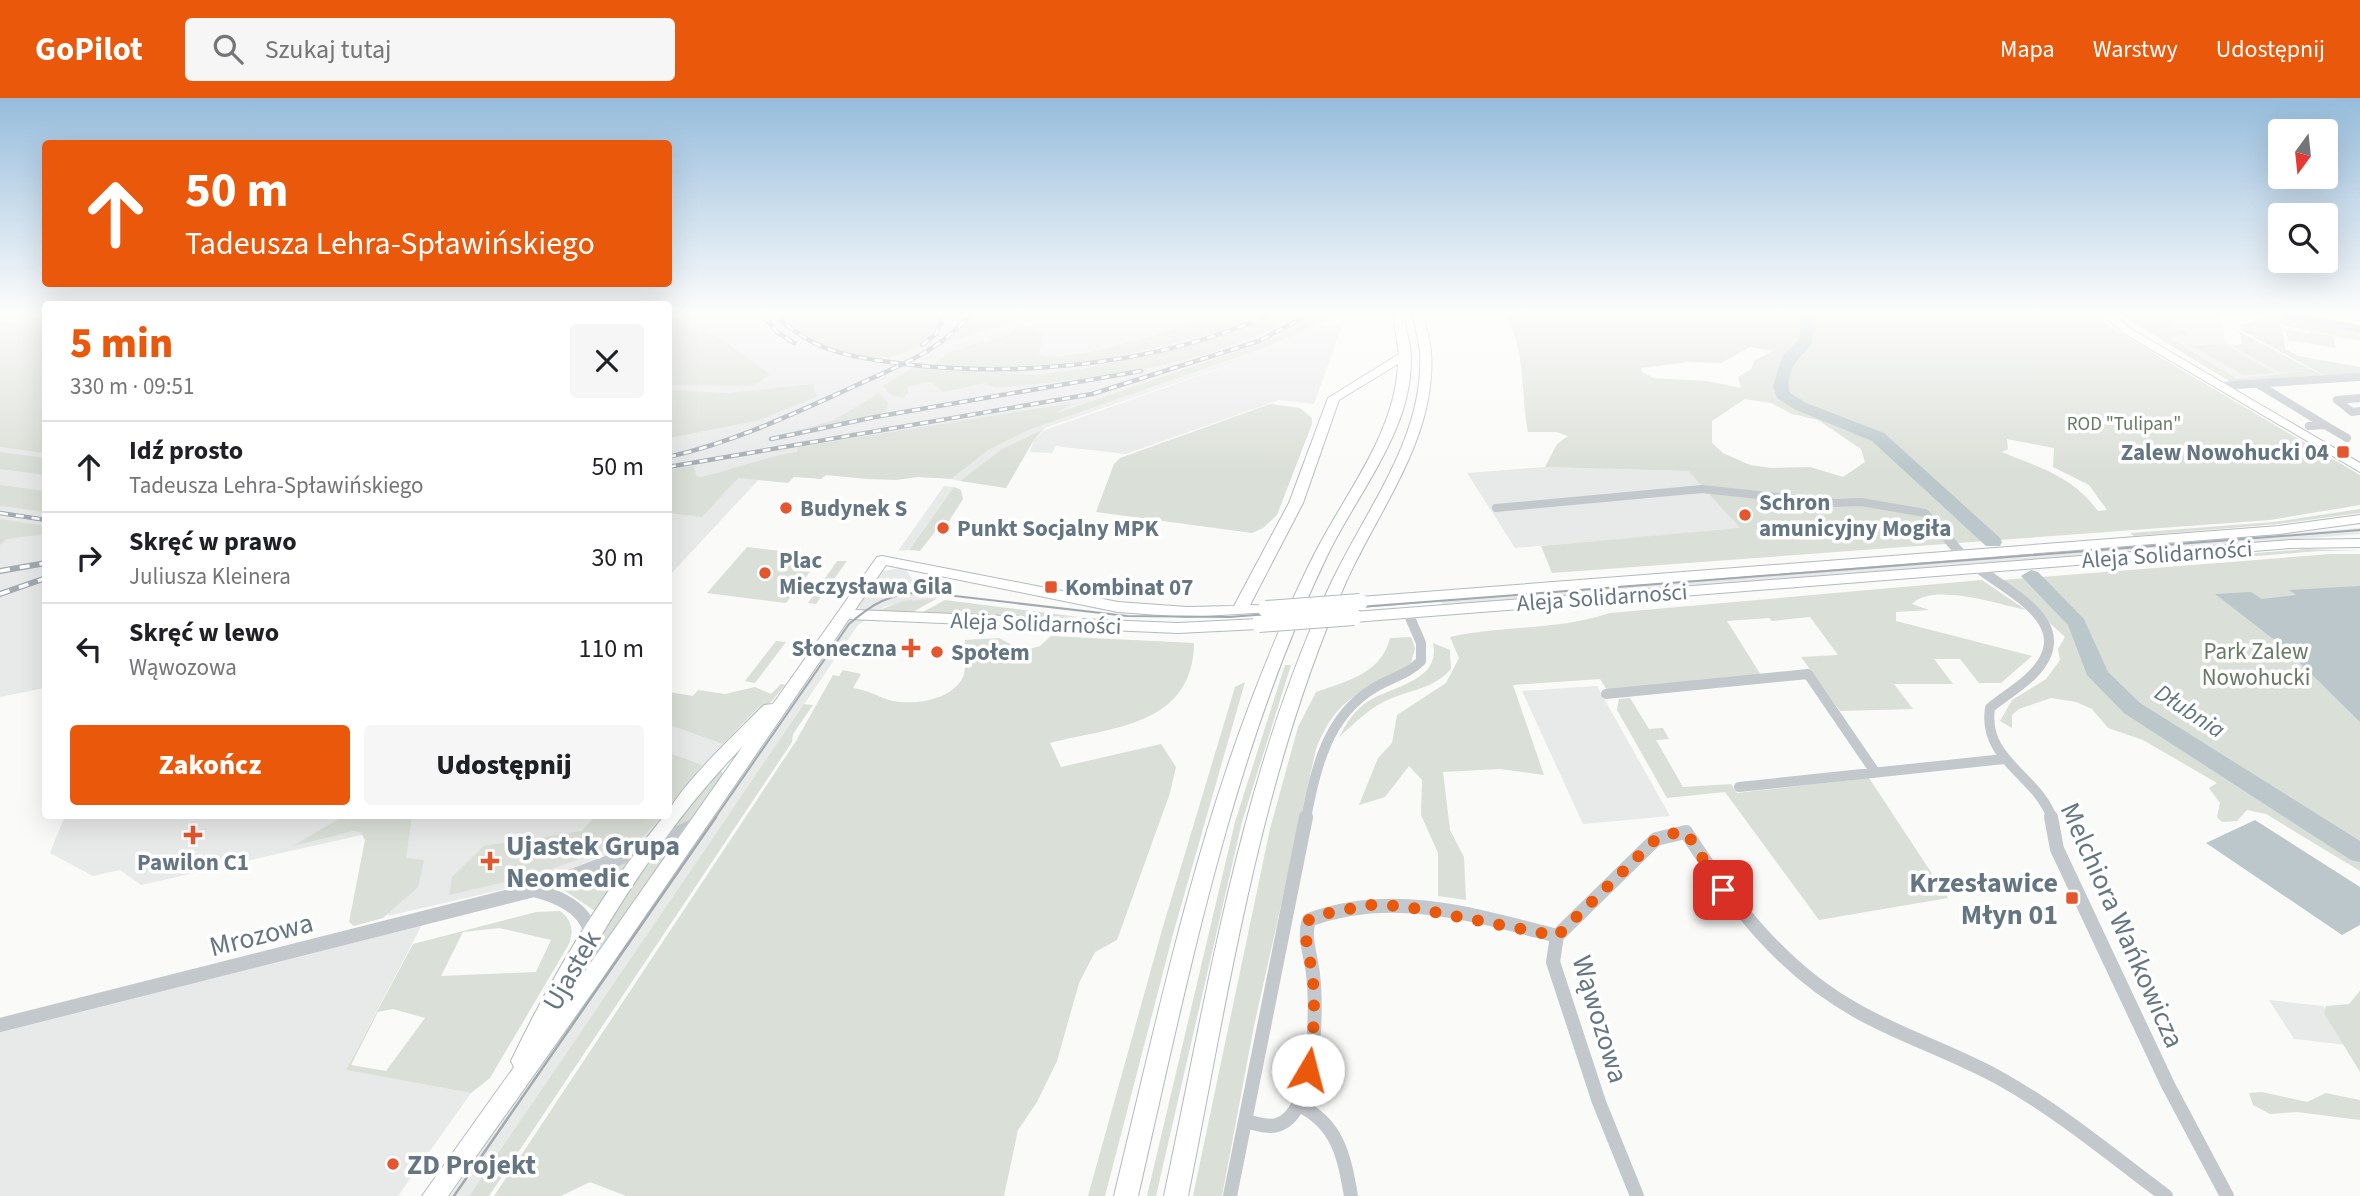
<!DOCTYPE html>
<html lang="pl">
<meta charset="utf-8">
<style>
:root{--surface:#fff;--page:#f6f6f6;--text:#202124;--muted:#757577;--line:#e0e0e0;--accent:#ea580c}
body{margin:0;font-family:"Source Sans 3",sans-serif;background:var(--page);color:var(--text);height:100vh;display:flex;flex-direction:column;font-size:26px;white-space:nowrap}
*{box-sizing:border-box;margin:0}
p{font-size:23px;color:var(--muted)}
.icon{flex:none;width:38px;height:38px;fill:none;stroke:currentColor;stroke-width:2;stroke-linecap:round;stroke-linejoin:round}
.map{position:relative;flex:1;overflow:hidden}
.details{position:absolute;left:42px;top:203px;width:630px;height:518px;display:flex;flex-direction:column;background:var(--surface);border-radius:7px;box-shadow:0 7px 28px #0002}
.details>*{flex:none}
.guide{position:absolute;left:42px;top:42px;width:630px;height:147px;border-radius:7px;box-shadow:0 7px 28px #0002;background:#ea580c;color:#fff;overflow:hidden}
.needle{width:46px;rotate:195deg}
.buttons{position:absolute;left:2268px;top:21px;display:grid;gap:14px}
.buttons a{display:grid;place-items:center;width:70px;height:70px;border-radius:7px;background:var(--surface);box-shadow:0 7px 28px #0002;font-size:35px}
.pin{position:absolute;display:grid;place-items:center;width:60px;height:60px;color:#fff;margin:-30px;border-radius:14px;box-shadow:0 4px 10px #0006}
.me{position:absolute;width:77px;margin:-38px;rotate:8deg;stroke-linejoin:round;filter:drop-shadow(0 0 5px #0008)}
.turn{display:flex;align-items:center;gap:24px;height:147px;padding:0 28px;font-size:32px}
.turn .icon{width:91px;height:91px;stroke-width:2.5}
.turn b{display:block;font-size:49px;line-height:60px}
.round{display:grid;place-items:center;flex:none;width:74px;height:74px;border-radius:7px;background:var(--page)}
.summary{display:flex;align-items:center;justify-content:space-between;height:119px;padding:0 28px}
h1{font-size:42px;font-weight:800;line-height:52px;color:var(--accent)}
.action{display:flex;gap:14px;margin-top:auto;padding:14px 28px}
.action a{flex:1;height:80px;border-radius:7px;background:var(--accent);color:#fff;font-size:28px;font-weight:800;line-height:80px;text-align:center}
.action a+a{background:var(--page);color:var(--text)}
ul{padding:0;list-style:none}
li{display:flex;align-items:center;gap:21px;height:91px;padding:0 28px;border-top:2px solid var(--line)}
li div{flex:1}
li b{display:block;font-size:26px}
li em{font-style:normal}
header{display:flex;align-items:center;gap:42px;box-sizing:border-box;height:98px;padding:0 35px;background:var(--accent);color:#fff}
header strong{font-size:33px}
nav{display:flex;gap:38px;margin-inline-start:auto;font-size:24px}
.search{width:490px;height:63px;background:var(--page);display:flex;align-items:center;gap:18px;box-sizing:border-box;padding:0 24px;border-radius:7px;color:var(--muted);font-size:26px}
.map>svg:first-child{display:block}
.built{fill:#e8e9e9}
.green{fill:#dadfd7;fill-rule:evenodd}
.water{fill:#bbc7cb}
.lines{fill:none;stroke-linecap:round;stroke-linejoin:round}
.river{fill:#bbc7cb;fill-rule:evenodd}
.secondary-casing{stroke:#b3babf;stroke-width:2}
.street-far2{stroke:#c3c8cc;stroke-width:8}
.street-far1{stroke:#c3c8cc;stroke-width:10}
.street{stroke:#c3c8cc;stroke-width:14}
.secondary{fill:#fff;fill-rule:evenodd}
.tram-far1{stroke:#a2aab0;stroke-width:2}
.tram{stroke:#a2aab0;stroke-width:2.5}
.rail-far1-casing{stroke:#a2aab0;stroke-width:4.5}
.rail-casing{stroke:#a2aab0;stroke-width:6}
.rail-far1{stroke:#fff;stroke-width:2.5;stroke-dasharray:8;stroke-linecap:butt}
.rail{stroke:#fff;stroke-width:3.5;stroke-dasharray:10;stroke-linecap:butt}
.secondary-bridge-casing{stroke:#b3babf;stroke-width:18;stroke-linecap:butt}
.secondary-bridge{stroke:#fff;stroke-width:16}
.route{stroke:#ea580c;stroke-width:12;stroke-dasharray:0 21.6}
.poi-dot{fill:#e4572e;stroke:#fff;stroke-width:2.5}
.labels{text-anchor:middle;stroke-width:7;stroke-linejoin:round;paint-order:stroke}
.far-park-label{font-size:19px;fill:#687a64;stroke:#fff}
.poi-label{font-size:23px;font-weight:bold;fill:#657683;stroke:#fff;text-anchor:start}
.street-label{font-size:23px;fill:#657683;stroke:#fff}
.park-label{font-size:23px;fill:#687a64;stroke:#fff}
.water-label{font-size:24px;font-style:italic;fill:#60757c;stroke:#fff}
.near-poi-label{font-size:28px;font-weight:bold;fill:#657683;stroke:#fff;text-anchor:start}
.near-street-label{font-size:28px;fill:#657683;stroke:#fff}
</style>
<header>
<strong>GoPilot</strong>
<div class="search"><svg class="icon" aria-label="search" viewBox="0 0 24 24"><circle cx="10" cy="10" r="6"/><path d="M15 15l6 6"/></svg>Szukaj tutaj</div>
<nav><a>Mapa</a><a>Warstwy</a><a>Udostępnij</a></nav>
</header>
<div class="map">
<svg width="2360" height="1098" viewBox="0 0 2360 1098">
<rect width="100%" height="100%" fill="#fafaf8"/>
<path class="built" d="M0 217H45V590L0 599Z
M669 217H1315L1270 242 1055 315 777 362 669 478Z
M1325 217H1334L1324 227 1342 228 1314 306 1279 302 1126 356 1056 348 1052 355 1030 354 1034 342 1045 332 1264 255 1045 330 1002 351 960 383 951 381 987 353 1026 333 1282 243Z
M2127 217H2221L2225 244 2234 249 2264 247 2318 276 2233 282Z
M1545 369 1688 373 1741 431 1515 450 1467 375Z
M944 388 954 389 909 452 898 453Z
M2360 430V436L1444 509 1440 501Z
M904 469 915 485 940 495 936 501 885 508 858 527 469 1098H450L842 529 883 473Z
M1597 588 1670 718 1583 726 1522 593Z
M669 627 723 646 669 715Z
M65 718H667L647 742 531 785 388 818 392 730 141 787 120 772 93 778 50 755Z
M423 825 346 972 471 995 398 1098H0V934Z
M2269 902 2323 908 2348 947 2294 941Z"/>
<path class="green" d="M778 217H941V219C913 287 818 257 778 217Z
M973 217H1040L948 243Z
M1213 217H1264C1237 231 1206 237 1177 244 1109 262 1003 288 934 266 954 247 985 244 1010 237L1012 232 1027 228 1043 237 1039 256C1061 269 1185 229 1213 217Z
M1274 217H1295C1216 269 1087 281 995 290L985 285 943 294 931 284 907 288 908 295 903 300 891 297 883 288 913 270 1037 277 1094 269 1191 244Z
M1315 217H1325L1303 233 1269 248 1026 333 987 353 951 381 918 379 896 382 867 381 826 377 821 381 794 379 788 385 738 380 702 419 669 415V372L694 368 696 378 701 379C734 371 764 359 797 354L798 349 1072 305 1059 314 1270 242Z
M1506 217H2097L2111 229 2178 270 2360 377V407L2270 422 1552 475 1541 448 1740 430 1688 373 1545 369 1557 346 1568 338 1556 334H1528C1520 293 1527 256 1506 217ZM1750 249 1773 253 1755 262 1751 271 1738 279 1741 290 1707 283 1653 280 1641 273 1642 270 1688 264 1721 265ZM1745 301 1771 305 1792 316 1818 322 1861 351 1865 364 1843 379 1810 369 1771 370 1750 367 1723 355 1712 345V323ZM2007 341 2054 350 2053 369 2089 387 2107 412 2098 413C2072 378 2040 370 2002 354L2008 351Z
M2121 217H2150L2171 223V229L2186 232 2188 237 2168 239 2237 281 2310 273 2279 274 2238 251 2265 249 2236 250 2231 247 2242 246 2240 235 2232 230 2326 279 2232 285Z
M2271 217 2359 235 2360 242H2356L2278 226 2283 231 2285 251 2298 258 2360 269V277L2327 279 2241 232 2240 228Z
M669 221 717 238 770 276 754 288 669 287Z
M0 223 45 228V355L0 349Z
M2285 231 2310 236V233L2351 242 2333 239 2336 250 2288 242Z
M2223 246 2275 275 2243 277 2192 248Z
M814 286 813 291 818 298 760 322 669 340V292L728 295Z
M879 295 888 305 885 317 804 335 796 333 834 322Z
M1270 306 1300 310 1312 320V326L1277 417 1263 430 1252 435 1096 414 1114 366 1120 360Z
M1045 330 1034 342 1006 390 960 383 1002 351Z
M0 354 45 360V377L0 371Z
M0 387 45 393V414L0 408Z
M954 389 961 392 963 401 949 423H939L938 426H941L920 453 909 452Z
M2360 411V415L2279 426 2134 438 2130 435 2274 424Z
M0 421 45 428V436L6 441 0 447Z
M747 449 822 458 786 505 707 495Z
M2307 451 2360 453H2319L2171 465 2169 462Z
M2331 456H2360V773L2266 716 2247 712 2237 723 2222 724 2217 719 2220 705 2209 690 2217 685 2143 642 2108 630 2092 611 2076 604 2051 600 2019 611 2012 617V630L2000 623 2012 602 2046 581 2060 562 2058 551 2065 539 2003 482Z
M837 463H847L816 506 808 505Z
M1982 482 2026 512C1998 506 1932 484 1912 506L1929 512 1896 514V523L2032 558 2001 585H1979L1960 561H1934L1953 586H1894L1913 611 1840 613 1801 559 1838 557 1810 519 1772 523 1769 520 1727 523 1761 577 1607 592 1600 581 1513 587 1544 677 1500 671 1443 674 1450 732 1464 759 1466 802 1438 798V755L1421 717 1422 682 1409 668 1385 699 1359 707 1378 660 1392 645 1397 617 1446 585 1459 560 1450 539C1505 527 1555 533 1610 515Z
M936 501 909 516 874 514 903 503Z
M945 502 1079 519 919 516Z
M1051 538 1194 545C1193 629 1110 629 1050 645L1061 669 1161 646 1176 669 1170 695 1117 842 1095 854 1079 885 1057 963 1037 1004 1018 1032 1004 1098H626L590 1084 561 1098H494L796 643 833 577 839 578 843 572 861 576 853 590C867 592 877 598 889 602 911 608 952 603 963 579 967 570 963 553 965 542L999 540 1023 553 1040 548Z
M1411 539 1415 550 1411 565C1365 596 1340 592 1316 651L1254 928 1222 1098H1193L1270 731 1298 629 1316 594C1347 583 1381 576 1390 540Z
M776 543 786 544 755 585 745 583Z
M1433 545 1450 552 1451 571C1434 590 1415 591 1392 600 1371 608 1355 625 1339 639 1345 628 1351 617 1362 608 1385 588 1442 586 1433 545Z
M1285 567H1291L1242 724 1156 1098H1147L1235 724Z
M1245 584 1173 836 1105 1098H1088L1162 832 1235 589Z
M781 586 785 587 766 610 720 652 769 598 723 646 669 627V594L693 598 698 592 725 596 755 589 771 596Z
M1630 600 1649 631 1663 630 1669 641 1656 642 1683 689 1731 686 1737 695 1869 680 1948 800 1819 822 1725 694 1667 700 1617 612 1619 601Z
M804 606 813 607 793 636 792 644 489 1098H469Z
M669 655 702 667 669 710Z
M721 671 723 678 696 720 666 738 697 695Z
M344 718H412L406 760 424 762 418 789 383 820 354 828 349 824 365 742 361 734 353 733 293 748Z
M595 718H662L643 739 531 778 449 797 452 779 484 748 582 733Z
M681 739 599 857 597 833 659 748Z
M644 754 595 813 562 791V788Z
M560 813C572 822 574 832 569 846L490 980 471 995 346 972 413 846 536 814ZM499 830 551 842 536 874 441 878 463 834ZM393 911 425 920 386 973 351 967 378 914Z
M2360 893V974L2324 915 2326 908 2349 906Z
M2262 994 2307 1004 2326 995 2360 1002V1022L2297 1014 2270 1016 2253 1007 2249 995Z"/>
<path class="water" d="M2360 488V624L2285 550 2215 496 2251 494 2262 501 2296 497 2289 492Z
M2255 722 2360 789V827L2342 837 2206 745Z"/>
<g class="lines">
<path class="river" d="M1801 217H1815C1814 225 1815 233 1813 240 1809 257 1783 265 1790 295L1806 305 1884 335 2000 440 2002 444 2000 448H1986L1872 343 1794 311 1777 300 1773 288 1782 259 1799 241Z
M2031 472 2038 474 2084 521 2108 574 2140 605 2360 743V764L2351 762 2124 615 2087 577 2068 527 2021 478Z"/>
<defs>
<path id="secondary" d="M1393 217H1403C1405 228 1408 238 1410 248 1419 324 1359 392 1328 456 1231 658 1188 881 1138 1098H1114C1154 934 1189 767 1249 608 1269 556 1290 503 1316 453 1347 393 1395 335 1398 266L1339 302 1303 405 1250 507 1271 508 1274 511 1271 514 1187 519 1118 514 886 467 855 512 1178 525 1259 521 1267 526 1259 531 1178 535 849 521 597 888 448 1098H422L514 969 511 963C552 877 604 792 664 718H668C668 699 747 624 764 607L773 606 877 459 882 458 1118 504 1187 509 1234 508 1289 405 1328 300 1399 256ZM743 648 583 876 569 895C616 807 673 720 743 648Z
M1413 217H1423C1426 229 1430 242 1431 254 1437 339 1379 411 1346 484 1260 678 1229 892 1188 1098H1164C1208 892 1241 675 1332 483 1367 410 1425 338 1420 254 1419 242 1415 229 1413 217Z
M2102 217H2114L2133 232 2360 365V374L2125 236Z
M2360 417V425L2279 436 1360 509 1352 504 1360 499 2279 428Z
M2360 441V449L2290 450 1354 524 1346 519 1354 514 2290 442Z"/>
</defs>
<use href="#secondary" class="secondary-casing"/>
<path class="street-far2" d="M2285 217 2360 231
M2258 286 2325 327 2309 328
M2220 288 2360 279
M2337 302 2352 314 2360 313
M2337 302 2360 300
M2325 327 2347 340
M1496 410 1702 391 1836 405 1861 404 1925 415 1942 434"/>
<path class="street-far1" d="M1941 433 1962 457
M1978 470C2012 496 2080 527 2033 576 2021 589 2004 598 1990 610 1982 662 2037 677 2052 720
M1606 596 1808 576 1875 674
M1739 689 2004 661
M1306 720C1316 670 1327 618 1374 590 1390 580 1407 577 1421 563V545L1408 515"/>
<path class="street" d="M2051 719 2057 751 2168 987 2227 1098
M534 792C580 804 599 824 592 873
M0 927 534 792 654 747 693 728
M1299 1007C1338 1026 1344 1058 1351 1098
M1245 1023C1255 1025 1267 1030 1277 1027 1317 1016 1317 908 1313 876 1311 857 1303 840 1309 822 1391 791 1476 817 1557 838
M1230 1098 1306 719
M1637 1098 1599 1004 1553 864 1557 838 1656 741 1686 734C1732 805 1781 871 1857 913 1903 939 1955 955 2001 981 2060 1014 2112 1058 2166 1098"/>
<use href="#secondary" class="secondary"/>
<path class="tram-far1" d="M715 720 849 526C875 504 886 498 920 494L1127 518 1229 519 2360 432"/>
<path class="tram" d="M454 1098 716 719"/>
<defs>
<path id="rail-far1" d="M763 217 777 234 794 245
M774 217C789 230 805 241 823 249 851 260 882 263 912 267 1027 279 1162 265 1269 217
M922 247 936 236 945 217
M771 341 875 319 1141 273
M668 359C735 344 795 315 857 287 898 268 941 253 969 217
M668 369 1092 296 1259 243 1308 217
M0 415 46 422"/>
<path id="rail" d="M0 473 46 465
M0 496 46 480"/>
</defs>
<use href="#rail-far1" class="rail-far1-casing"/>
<use href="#rail" class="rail-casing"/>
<use href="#rail-far1" class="rail-far1"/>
<use href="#rail" class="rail"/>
<defs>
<path id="secondary-bridge" d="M1266 511 1360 504
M1259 526 1354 519"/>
</defs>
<use href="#secondary-bridge" class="secondary-bridge-casing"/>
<use href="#secondary-bridge" class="secondary-bridge"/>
</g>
<linearGradient id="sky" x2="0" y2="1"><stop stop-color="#96bcdc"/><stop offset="0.58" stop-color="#fdfdfc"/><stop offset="1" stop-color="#fdfdfc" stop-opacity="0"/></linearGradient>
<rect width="2360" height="371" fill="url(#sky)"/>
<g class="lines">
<path class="route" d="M1308 972C1314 942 1315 912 1313 882 1312 863 1301 840 1309 822L1315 818 1368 807 1403 808 1557 838 1656 741 1668 736 1686 734 1723 792"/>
</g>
<g class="poi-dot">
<rect x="2336" y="347" width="14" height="14" rx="3.5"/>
<circle cx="786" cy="410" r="7"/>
<circle cx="1745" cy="417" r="7"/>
<circle cx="943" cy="430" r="7"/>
<circle cx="765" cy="475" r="7"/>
<rect x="1044" y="482" width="14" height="14" rx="3.5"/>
<path d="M907.5 539.5h7v7h7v7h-7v7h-7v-7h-7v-7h7z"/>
<circle cx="937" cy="554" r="7"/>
<path d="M189.5 726.5h7v7h7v7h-7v7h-7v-7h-7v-7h7z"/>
<path d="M486.5 752.5h7v7h7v7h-7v7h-7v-7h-7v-7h7z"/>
<rect x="2065" y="793" width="14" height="14" rx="3.5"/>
<circle cx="393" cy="1066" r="7"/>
</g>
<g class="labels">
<g class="far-park-label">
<text x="2124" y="332">ROD "Tulipan"</text>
</g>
<g class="poi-label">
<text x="2329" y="362" text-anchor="end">Zalew Nowohucki 04</text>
<text x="1759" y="412">Schron<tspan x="1759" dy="26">amunicyjny Mogiła</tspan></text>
<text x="800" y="418">Budynek S</text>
<text x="957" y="438">Punkt Socjalny MPK</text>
<text x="779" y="470">Plac<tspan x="779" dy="26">Mieczysława Gila</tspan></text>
<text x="1065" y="497">Kombinat 07</text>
<text x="897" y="558" text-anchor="end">Słoneczna</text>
<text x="951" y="562">Społem</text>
<text x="193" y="772" text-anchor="middle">Pawilon C1</text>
</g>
<g class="street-label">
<text transform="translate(2167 456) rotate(-4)" y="8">Aleja Solidarności</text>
<text transform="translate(1602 499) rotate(-4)" y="8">Aleja Solidarności</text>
<text transform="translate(1036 525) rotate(2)" y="8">Aleja Solidarności</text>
</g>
<g class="park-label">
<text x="2256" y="561">Park Zalew<tspan x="2256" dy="26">Nowohucki</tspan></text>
</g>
<g class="water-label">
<text transform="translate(2190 613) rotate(33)" y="8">Dłubnia</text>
</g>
<g class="near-poi-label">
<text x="506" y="757">Ujastek Grupa<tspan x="506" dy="32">Neomedic</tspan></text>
<text x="2058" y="794" text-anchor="end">Krzesławice<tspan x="2058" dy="32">Młyn 01</tspan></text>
<text x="407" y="1076">ZD Projekt</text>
</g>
<g class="near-street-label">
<text transform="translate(2123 827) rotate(66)" y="10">Melchiora Wańkowicza</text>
<text transform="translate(261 836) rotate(-14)" y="10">Mrozowa</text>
<text transform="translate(571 872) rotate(-60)" y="10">Ujastek</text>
<text transform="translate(1601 921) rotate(73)" y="10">Wąwozowa</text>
</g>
</g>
</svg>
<div class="buttons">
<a><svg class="needle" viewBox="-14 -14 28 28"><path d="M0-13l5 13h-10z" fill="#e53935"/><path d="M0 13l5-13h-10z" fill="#757577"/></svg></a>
<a><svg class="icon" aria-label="search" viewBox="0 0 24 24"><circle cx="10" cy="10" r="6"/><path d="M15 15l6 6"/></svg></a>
</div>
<div class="pin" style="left:1723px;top:792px;background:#d93025"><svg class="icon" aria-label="arrive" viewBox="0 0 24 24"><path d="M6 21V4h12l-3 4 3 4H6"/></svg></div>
<svg class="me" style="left:1308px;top:972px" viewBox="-20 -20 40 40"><circle r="19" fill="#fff"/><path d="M0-13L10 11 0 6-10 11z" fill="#ea580c"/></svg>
<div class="guide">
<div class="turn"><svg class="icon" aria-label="ahead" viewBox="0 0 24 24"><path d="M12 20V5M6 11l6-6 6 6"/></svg><div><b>50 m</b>Tadeusza Lehra-Spławińskiego</div></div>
</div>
<section class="details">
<div class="summary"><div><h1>5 min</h1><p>330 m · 09:51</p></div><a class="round"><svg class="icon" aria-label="close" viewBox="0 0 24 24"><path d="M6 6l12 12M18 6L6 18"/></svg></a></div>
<ul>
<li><svg class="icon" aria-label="ahead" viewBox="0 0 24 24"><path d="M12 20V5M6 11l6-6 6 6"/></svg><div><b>Idź prosto</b><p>Tadeusza Lehra-Spławińskiego</p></div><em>50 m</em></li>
<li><svg class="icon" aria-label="right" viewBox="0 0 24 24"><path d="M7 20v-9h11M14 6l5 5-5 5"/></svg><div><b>Skręć w prawo</b><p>Juliusza Kleinera</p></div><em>30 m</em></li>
<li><svg class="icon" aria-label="left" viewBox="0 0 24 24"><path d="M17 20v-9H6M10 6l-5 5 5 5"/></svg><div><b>Skręć w lewo</b><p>Wąwozowa</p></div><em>110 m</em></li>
</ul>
<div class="action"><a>Zakończ</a><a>Udostępnij</a></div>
</section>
</div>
